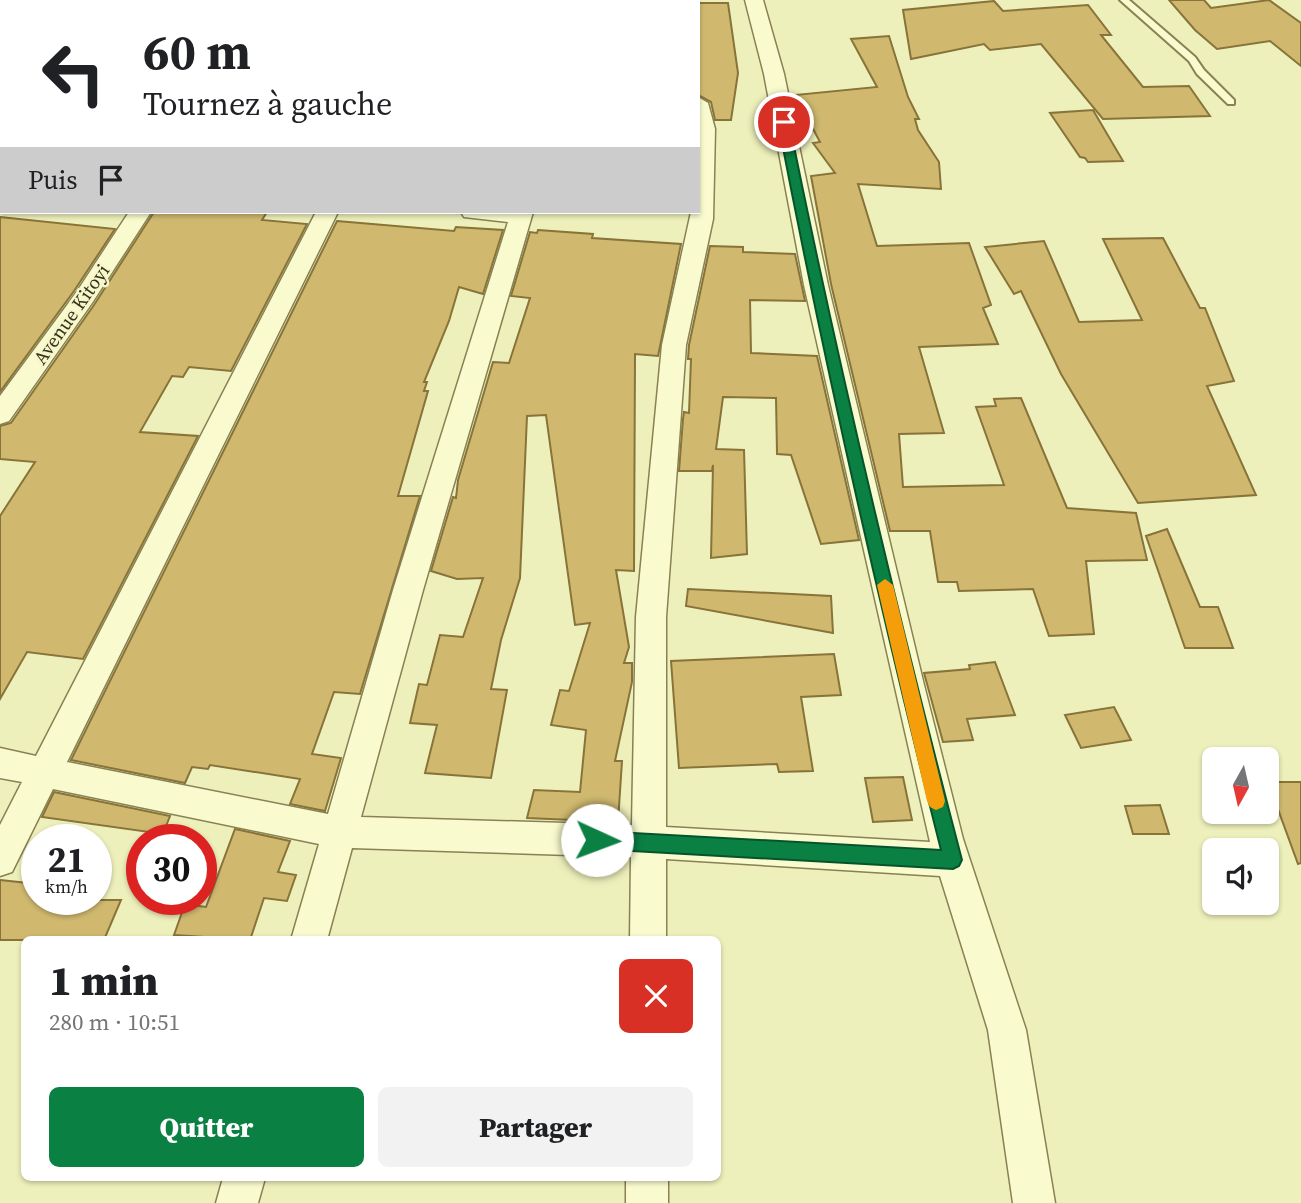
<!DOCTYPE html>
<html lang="fr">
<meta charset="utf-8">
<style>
:root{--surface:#fff;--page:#f2f2f2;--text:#202124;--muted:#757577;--accent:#0b8043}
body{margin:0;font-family:"Source Serif 4",serif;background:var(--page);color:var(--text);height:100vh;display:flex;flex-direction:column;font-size:26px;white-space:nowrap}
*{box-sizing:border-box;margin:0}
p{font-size:23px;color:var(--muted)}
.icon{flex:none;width:38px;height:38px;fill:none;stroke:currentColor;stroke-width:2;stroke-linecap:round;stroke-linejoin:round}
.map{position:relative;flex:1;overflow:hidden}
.sheet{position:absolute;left:21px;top:936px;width:700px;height:245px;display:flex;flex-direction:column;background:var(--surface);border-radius:10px;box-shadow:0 2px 5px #0004}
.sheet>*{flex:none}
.hud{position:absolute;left:0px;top:0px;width:700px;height:214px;box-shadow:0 2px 5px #0004;background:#fff;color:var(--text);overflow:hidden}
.needle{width:46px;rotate:188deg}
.fabs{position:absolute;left:1202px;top:747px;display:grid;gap:14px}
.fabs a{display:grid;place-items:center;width:77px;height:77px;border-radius:10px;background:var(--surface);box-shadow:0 2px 5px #0004;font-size:35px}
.speed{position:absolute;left:21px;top:824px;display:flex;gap:14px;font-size:35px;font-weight:700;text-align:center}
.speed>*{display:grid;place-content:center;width:91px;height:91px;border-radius:50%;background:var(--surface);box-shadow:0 2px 5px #0004;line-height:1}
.speed small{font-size:18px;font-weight:400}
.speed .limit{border:10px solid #d22;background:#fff;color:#111}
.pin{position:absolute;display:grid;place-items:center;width:60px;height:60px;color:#fff;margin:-30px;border:4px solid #fff;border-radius:50%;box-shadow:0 2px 7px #0007}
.me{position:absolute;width:77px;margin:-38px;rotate:92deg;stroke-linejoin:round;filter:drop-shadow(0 0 5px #0008)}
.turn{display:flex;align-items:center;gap:24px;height:147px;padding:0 28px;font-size:32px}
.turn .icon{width:91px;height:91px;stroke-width:2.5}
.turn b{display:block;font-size:49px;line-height:60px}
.then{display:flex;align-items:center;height:66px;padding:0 28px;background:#0003;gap:14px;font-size:26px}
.round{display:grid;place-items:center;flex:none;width:74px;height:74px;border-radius:10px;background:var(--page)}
.overview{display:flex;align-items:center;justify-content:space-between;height:119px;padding:0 28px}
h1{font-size:42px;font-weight:800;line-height:52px}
.cta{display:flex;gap:14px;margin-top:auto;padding:14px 28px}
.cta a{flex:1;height:80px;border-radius:10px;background:var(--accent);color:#fff;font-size:28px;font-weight:800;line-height:80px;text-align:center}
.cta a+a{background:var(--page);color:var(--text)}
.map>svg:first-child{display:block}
.building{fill:#d0b96f;stroke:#887339;stroke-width:2}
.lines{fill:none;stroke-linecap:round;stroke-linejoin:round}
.lane-casing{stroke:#888154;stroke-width:4}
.street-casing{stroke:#888154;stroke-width:3}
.secondary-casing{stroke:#696238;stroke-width:4}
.lane{fill:#f9fbcf;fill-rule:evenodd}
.street{fill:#f9fbcf;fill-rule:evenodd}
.secondary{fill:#f9fbcf;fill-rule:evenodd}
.route{fill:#0b8043;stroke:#07532c;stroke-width:2}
.slow{fill:#f59e0b}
.labels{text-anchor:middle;stroke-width:5;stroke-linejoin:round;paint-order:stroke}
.street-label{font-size:19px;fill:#36311a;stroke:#f5f7cb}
</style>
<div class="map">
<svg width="1301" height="1203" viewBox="0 0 1301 1203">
<rect width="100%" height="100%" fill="#eef0bb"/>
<path class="building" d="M1169 0H1204L1211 8 1269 0 1301 23V66L1270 41 1217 49 1195 30Z
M994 1 1003 11 1088 5 1111 35H1101L1143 87 1189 86 1210 116 1103 119 1041 44 990 50 984 44 911 59 903 10Z
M698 3H728L738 73 731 120H715L711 102 698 95Z
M889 36 908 97 919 119H915L918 130 939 162 941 189 858 184 877 246 969 243 991 305 983 308 998 344 919 347 944 433 899 434 903 487 1004 485 976 407 996 406 994 399 1021 398 1067 508 1136 513 1147 560 1086 561 1094 634 1049 636 1033 589 959 591 957 582H938L930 531H890L831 284 811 176 835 173 813 143 820 142 795 95 877 87 851 39Z
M1093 110 1123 161 1088 162 1085 158 1080 157 1050 113Z
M154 212H267L262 220 307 224 231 371 189 367 183 377 172 376 140 432 198 436 83 659 27 652 0 699V516L35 462 0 459V426L11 423 94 305Z
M0 217 115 229 74 291 0 392Z
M337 221 454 231 456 227 503 230 483 294 459 287 449 321 424 382H427L424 391H428L398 496H420L360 694 334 692 312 754 341 758 325 811 290 804 300 779 210 765 208 769 192 767 185 783 71 760Z
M538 230 593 234 592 238 681 244 658 356 635 354 634 571 616 570 629 647 624 663H632V682L615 761H622L618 822 527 818 534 790 580 792 586 730 551 725 560 690 569 691 590 623 575 625 546 415 527 416 520 578 501 640 491 689 507 690 491 778 425 773 437 725 410 723 419 684 427 685 440 635 463 637 483 578 457 579 431 571 453 497 456 498 458 480 493 362 509 363 530 298 511 296 530 232 537 233Z
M1163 238 1200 308H1205L1234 381 1207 386 1256 495 1138 503 1061 374 1021 291 1014 294 985 247 1044 241 1079 322 1142 320 1103 239Z
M710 246 743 247V252L795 254 805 301 750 300 751 353 817 356 859 540 821 544 791 455 777 454 776 398 723 397 716 449 744 450 747 554 711 558 713 465 712 471H679L683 419 684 412 689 413 691 359H688L689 345Z
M1167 529 1200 607H1218L1233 648H1185L1146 536Z
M688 589 831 596 833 633 686 606Z
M834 654 841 695 801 697 813 771 779 772 777 764 679 768 671 661Z
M995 662 1015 715 967 719 973 740 943 742 924 673 970 669 969 665Z
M1114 707 1131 740 1081 748 1065 715Z
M903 777 912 820 873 822 865 778Z
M1268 782H1301V863L1298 864Z
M54 792 170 816 163 834 42 817Z
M1160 805 1169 834H1133L1125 806Z
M235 829 290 841 278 872 296 875 287 901 264 898 250 940 174 935 185 904 206 907Z
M0 880 37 884V900H121L104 940H0Z"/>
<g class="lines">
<defs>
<path id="lane" d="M1120 0H1129L1195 57 1204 70 1234 100V104H1228L1197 74 1189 61Z"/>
<path id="street" d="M284 0H302L283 2Z
M444 0H462L443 2Z
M572 0H590V2H572Z
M676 0H694L695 2H677Z
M745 0H763L784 74 828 285 924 685 963 839 1026 1030 1055 1203H1013L988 1030 940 876 666 859V940H630L631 857 352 848 327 940H291L319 844 53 789 12 872 0 876V825L22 782 0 778V748L36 756 316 212H338L67 762 328 814 393 590 508 222 464 217 461 212H533L423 590 361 817 632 825 636 617 662 345 691 212H698V97L708 103 715 129 713 219 686 345 666 617V827L930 842 804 285 764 74Z
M0 42 2 43V55L0 54Z
M0 151H2V163H0Z
M129 212H151L92 303 9 421 0 424V396L76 293Z
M223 1178H265L258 1203H216Z
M626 1178H668V1203H626Z"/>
<path id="secondary" d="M100 0H124L100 2Z
M2 115V132L0 133V116Z"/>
</defs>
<use href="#lane" class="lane-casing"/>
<use href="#street" class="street-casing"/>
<use href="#secondary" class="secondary-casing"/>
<use href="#lane" class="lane"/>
<use href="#street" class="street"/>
<use href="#secondary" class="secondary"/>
</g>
<path class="route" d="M784 119 789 122C839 370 898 616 962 860L959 866 953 869 597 849 591 846 588 840 591 834 597 831 941 850C880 609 825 367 778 122Z"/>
<path class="slow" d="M885 579 893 585 945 801 943 807 936 810 930 807 927 801 877 585Z"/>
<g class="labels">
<g class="street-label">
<text transform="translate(71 314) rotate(-55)" y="7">Avenue Kitoyi</text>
</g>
</g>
</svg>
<div class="fabs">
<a><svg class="needle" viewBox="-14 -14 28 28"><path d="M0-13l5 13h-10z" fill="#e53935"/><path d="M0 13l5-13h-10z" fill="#757577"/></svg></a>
<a><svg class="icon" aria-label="sound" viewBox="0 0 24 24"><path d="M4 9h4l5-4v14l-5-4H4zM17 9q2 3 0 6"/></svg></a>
</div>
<div class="speed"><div>21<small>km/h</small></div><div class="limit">30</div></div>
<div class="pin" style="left:784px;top:122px;background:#d93025"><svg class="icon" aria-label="arrive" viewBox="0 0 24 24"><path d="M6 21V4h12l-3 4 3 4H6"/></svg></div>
<svg class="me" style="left:597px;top:840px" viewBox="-20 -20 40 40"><circle r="19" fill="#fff"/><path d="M0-13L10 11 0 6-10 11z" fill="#0b8043"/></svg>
<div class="hud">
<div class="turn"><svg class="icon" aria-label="left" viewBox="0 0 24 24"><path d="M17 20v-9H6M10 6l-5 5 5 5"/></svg><div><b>60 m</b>Tournez à gauche</div></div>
<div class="then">Puis<svg class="icon" aria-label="arrive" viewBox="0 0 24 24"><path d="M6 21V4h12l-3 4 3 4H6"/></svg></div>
</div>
<section class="sheet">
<div class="overview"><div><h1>1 min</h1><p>280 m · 10:51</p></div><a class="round" style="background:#d93025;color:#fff"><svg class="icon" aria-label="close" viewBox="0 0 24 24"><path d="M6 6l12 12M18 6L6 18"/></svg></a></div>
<div class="cta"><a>Quitter</a><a>Partager</a></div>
</section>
</div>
